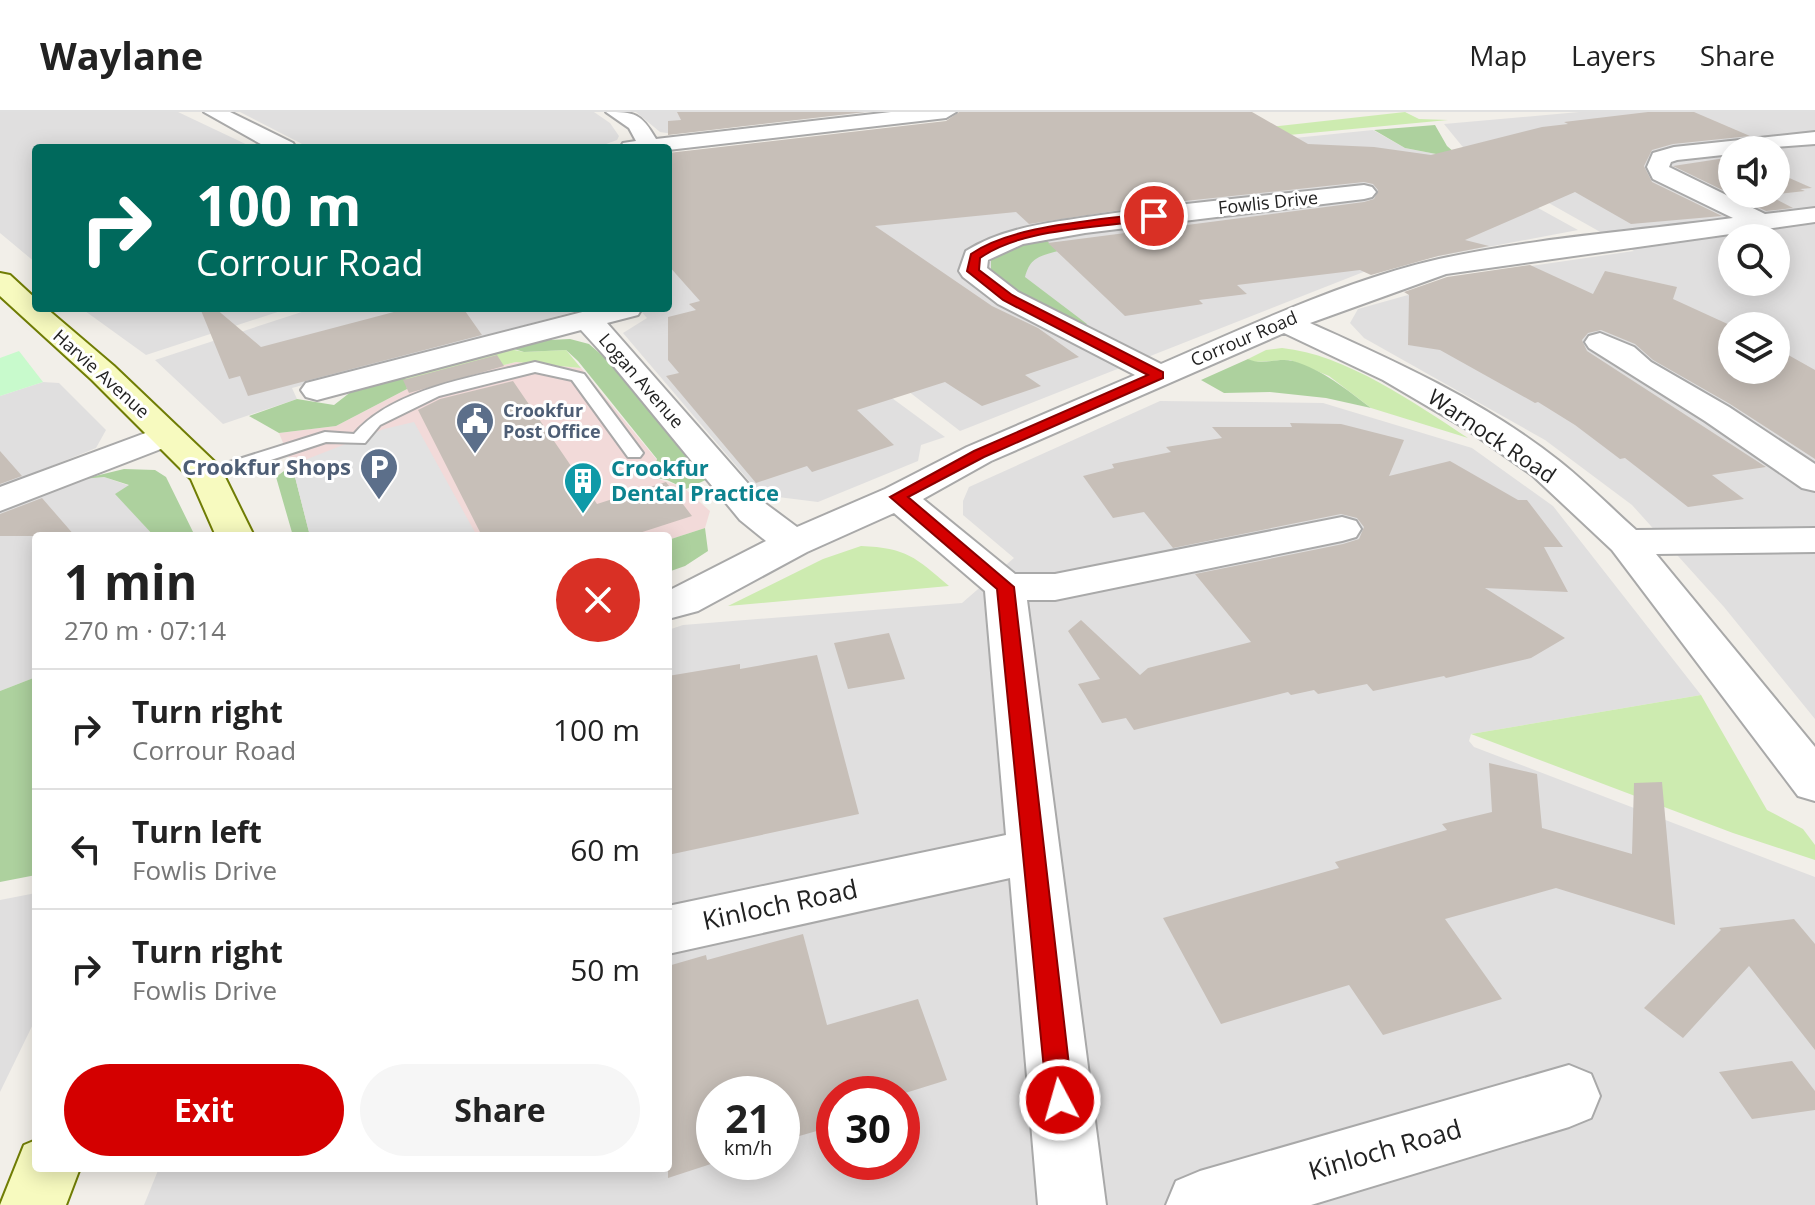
<!DOCTYPE html>
<meta charset="utf-8">
<style>
:root{--surface:#fff;--page:#f6f6f6;--text:#222;--muted:#767676;--line:#e0e0e0;--accent:#d40000}
body{margin:0;font-family:"Open Sans",sans-serif;background:var(--page);color:var(--text);height:100vh;display:flex;flex-direction:column;font-size:30px;white-space:nowrap}
*{box-sizing:border-box;margin:0}
p{font-size:26px;color:var(--muted)}
.icon{flex:none;width:44px;height:44px;fill:none;stroke:currentColor;stroke-width:2;stroke-linecap:round;stroke-linejoin:round}
.map{position:relative;flex:1;overflow:hidden}
.drawer{position:absolute;left:32px;top:420px;width:640px;height:640px;display:flex;flex-direction:column;background:var(--surface);border-radius:8px;box-shadow:0 4px 20px #0003}
.drawer>*{flex:none}
.guide{position:absolute;left:32px;top:32px;width:640px;height:168px;border-radius:8px;box-shadow:0 4px 20px #0003;background:#00695c;color:#fff;overflow:hidden}
.tools{position:absolute;left:1718px;top:24px;display:grid;gap:16px}
.tools a{display:grid;place-items:center;width:72px;height:72px;border-radius:50%;background:var(--surface);box-shadow:0 4px 20px #0003;font-size:40px}
.speed{position:absolute;left:696px;top:964px;display:flex;gap:16px;font-size:40px;font-weight:700;text-align:center}
.speed>*{display:grid;place-content:center;width:104px;height:104px;border-radius:50%;background:var(--surface);box-shadow:0 4px 20px #0003;line-height:1}
.speed small{font-size:20px;font-weight:400}
.speed .limit{border:12px solid #d22;background:#fff;color:#111}
.pin{position:absolute;display:grid;place-items:center;width:68px;height:68px;color:#fff;margin:-34px;border:4px solid #fff;border-radius:50%;box-shadow:0 2px 8px #0007}
.me{position:absolute;width:88px;margin:-44px;rotate:354deg;stroke-linejoin:round;filter:drop-shadow(0 0 6px #0008)}
.turn{display:flex;align-items:center;gap:28px;height:168px;padding:0 32px;font-size:36px}
.turn .icon{width:104px;height:104px;stroke-width:2.5}
.turn b{display:block;font-size:56px;line-height:68px}
.round{display:grid;place-items:center;flex:none;width:84px;height:84px;border-radius:42px;background:var(--page)}
.head{display:flex;align-items:center;justify-content:space-between;height:136px;padding:0 32px}
h1{font-size:48px;font-weight:700;line-height:60px}
.primary-button{display:flex;gap:16px;margin-top:auto;padding:16px 32px}
.primary-button a{flex:1;height:92px;border-radius:48px;background:var(--accent);color:#fff;font-size:32px;font-weight:700;line-height:92px;text-align:center}
.primary-button a+a{background:var(--page);color:var(--text)}
ul{padding:0;list-style:none}
li{display:flex;align-items:center;gap:24px;height:120px;padding:0 32px;border-top:2px solid var(--line)}
li div{flex:1}
li b{display:block;font-size:30px}
li em{font-style:normal}
header{display:flex;align-items:center;gap:48px;box-sizing:border-box;height:112px;padding:0 40px;background:var(--surface);border-bottom:2px solid var(--line)}
header strong{font-size:38px}
nav{display:flex;gap:44px;margin-inline-start:auto;font-size:28px}
.map>svg:first-child{display:block}
.residential{fill:#e0dfdf;fill-rule:evenodd}
.commercial{fill:#f2dad9}
.grass{fill:#cdebb0}
.forest{fill:#add19e}
.park{fill:#c8facc}
.parking{fill:#e2e2e2}
.building{fill:#c7bfb8}
.lines{fill:none;stroke-linecap:round;stroke-linejoin:round}
.lane-casing{stroke:#a9a9a9;stroke-width:4}
.street-casing{stroke:#a9a9a9;stroke-width:4}
.secondary-casing{stroke:#707d05;stroke-width:4}
.lane{fill:#fff;fill-rule:evenodd}
.street{fill:#fff;fill-rule:evenodd}
.secondary{fill:#f7fabf;fill-rule:evenodd}
.route{fill:#d40000;stroke:#8a0000;stroke-width:2}
.labels{text-anchor:middle;stroke-width:6;stroke-linejoin:round;paint-order:stroke}
.far-street-label{font-size:18px;fill:#222;stroke:#fff}
.far-service-label{font-size:18px;font-weight:bold;fill:#4e5e75;stroke:#fff;text-anchor:start}
.street-label{font-size:22px;fill:#222;stroke:#fff}
.service-label{font-size:22px;font-weight:bold;fill:#4e5e75;stroke:#fff;text-anchor:end}
.culture-label{font-size:22px;font-weight:bold;fill:#0d838f;stroke:#fff;text-anchor:start}
.near-street-label{font-size:26px;fill:#222;stroke:#fff}
</style>
<header>
<strong>Waylane</strong>
<nav><a>Map</a><a>Layers</a><a>Share</a></nav>
</header>
<div class="map">
<svg width="1815" height="1093" viewBox="0 0 1815 1093">
<rect width="100%" height="100%" fill="#f2efe9"/>
<path class="residential" d="M0 0H178L254 36H36V151L0 121Z
M240 0H594L610 11 619 24 617 28 606 32 578 36H310Z
M636 0H869L674 22 660 20Z
M1579 0H1815V607L1724 495 1632 393 1545 328 1364 226 1350 211 1358 197 1490 160 1634 139 1494 60 1462 34 1444 12ZM1732 38H1776V82H1732ZM1732 126H1776V170H1732ZM1732 214H1776V258H1732Z
M1373 18 1405 36 1462 47 1487 68 1578 118 1371 157 960 319 852 236 733 107 1207 35Z
M668 115 847 253 945 325 921 333 918 349 818 390 761 383 623 221 647 206 638 196H668Z
M87 196H290L146 243 85 199Z
M314 196H588L292 276 297 287 223 312 155 248Z
M43 270 59 271 106 318 96 336 0 375V284Z
M1160 289 1323 291 1472 336 1553 394 1701 583 1471 622 1469 629 1474 635 1815 765V1093H144L159 1056H668V518L683 513 962 491 1014 446 963 403V389L969 375ZM714 982H782V1050H714ZM834 982H902V1050H834Z
M104 365 130 374 116 382 154 424H36V565L0 579V400L83 367Z
M36 781V906L0 980V788Z"/>
<path class="commercial" d="M516 250 581 256 657 348 651 358 652 365 683 375 710 399 705 416 668 428V424H310L292 353 279 321 336 314 407 277Z"/>
<path class="grass" d="M1405 0 1419 7 1448 8 1226 29 1189 24Z
M504 236 524 240 566 238 581 256 516 250 407 277 405 262Z
M1282 236C1345 242 1416 292 1468 326L1371 296 1329 264 1290 248 1253 250 1248 247 1266 238Z
M861 434C907 436 915 445 949 474L728 494 823 447Z
M1701 583 1767 698 1803 717 1815 733V748L1733 721 1471 622Z"/>
<path class="forest" d="M1435 13 1447 34 1462 47 1405 36 1374 18Z
M1046 128 1058 139C1039 144 1030 146 1025 165L1087 212 1082 216 1008 176 991 157V146L1017 132Z
M570 227 589 232 604 245 710 366 686 377 667 368 652 365 657 347 578 249 566 238 524 240 514 237 528 229Z
M1248 247C1262 254 1278 245 1293 249 1323 258 1346 277 1371 296L1326 286 1270 280 1224 281 1201 268Z
M405 262 407 277 336 314 279 321 249 304 297 287 334 293 361 272Z
M292 353 310 424H293L276 365Z
M124 357 155 358 166 365 195 424H154L115 382 129 373 104 365 83 367Z
M705 416 708 439 685 454 668 460V428Z
M36 565V763L0 770V579Z"/>
<path class="park" d="M19 239 43 270 0 284V246Z"/>
<path class="parking" d="M414 310 477 424H310L292 353 384 317Z"/>
<path class="building" d="M677 0H865L668 23V9L681 8Z
M959 0H1252L1308 32 1374 35 1431 43 1542 15 1568 12 1564 10 1648 0H1694L1750 24 1673 32 1652 38 1644 54 1652 70 1722 104 1631 112 1575 80 1465 128 1489 134 1438 144 1371 163 1360 158 1237 173 1247 182 1199 188 1203 192 1125 204 1048 131 1364 90 1374 87 1378 78 1373 72 1364 70 1166 91 1029 112 1016 100 875 114 992 194 1038 216 1079 245 1025 263 1041 274 982 294 945 270 857 298 894 333 812 360 807 354 756 371 666 264 679 261 668 248V205L696 198 689 192 700 189 668 153V41L946 9Z
M1732 45V82H1776V60L1812 76 1800 77 1805 79 1768 83 1793 96 1766 99 1673 54Z
M1530 153 1593 182 1605 159 1677 175 1673 187 1732 214V258H1776V236L1815 258V347L1730 292 1653 248 1635 232 1601 218 1588 221 1582 228 1587 239 1766 355 1712 363 1744 387 1688 395 1625 346 1620 347 1575 313 1538 290 1535 291 1440 238 1408 233 1409 183 1404 180 1447 165Z
M200 196H215L261 235 409 196H463L482 223 248 284 240 264 229 267Z
M497 243 504 254 409 281 403 268Z
M513 269 597 392 666 370 692 404 630 424H482L418 298 440 287Z
M1290 311 1341 312 1404 328 1389 364 1450 349 1518 388H1527L1563 435H1544L1568 480 1485 476 1565 526 1531 546 1446 566 1444 564 1373 579 1367 572 1318 582 1314 578 1291 583 1288 580 1134 618 1126 606 1102 611 1078 572 1100 567 1068 519 1081 508 1140 563 1148 556 1251 530 1195 462 1343 432 1359 427 1364 415 1357 406 1341 402 1173 436 1144 400 1113 406 1083 364 1114 356 1112 352 1171 340 1166 335 1222 326 1212 315H1292Z
M0 339 22 364 0 372Z
M42 386 75 424H0V402Z
M889 521 905 567 848 577 834 531Z
M817 543 859 702 668 743V564L740 552V557Z
M1489 651 1537 662 1542 716 1632 742 1634 671 1662 670 1675 813 1556 776 1445 807 1502 887 1383 923 1349 873 1221 912 1163 806 1339 756 1335 750 1447 718 1442 712 1492 700Z
M1794 807 1815 832V938L1749 854 1683 926 1644 896 1721 818 1719 816Z
M803 822 827 913 918 887 947 968 902 982H834V1014L782 1029V982H714V1050H717L668 1066V854L706 843 707 848Z
M1792 949 1815 979V998L1752 1007 1719 960Z"/>
<g class="lines">
<defs>
<path id="lane" d="M535 250 584 262 643 341 640 345H628L572 268 535 260 439 284 380 313 365 331 326 330 213 367H201L198 363 201 359 325 320 354 322C393 276 479 264 535 250Z"/>
<path id="street" d="M204 0H230L293 31 296 36H268Z
M606 0C635 0 641 1 656 27L891 0H956L946 6 668 38 620 36 623 31 636 29 629 16Z
M1815 20V32L1732 38V42L1677 48 1671 50 1669 55 1765 102 1815 96V110L1446 162 1310 211C1395 249 1483 289 1558 348 1585 369 1610 395 1636 418L1815 416V440L1656 442 1815 635V689L1798 684 1612 438 1532 363 1468 318 1383 268 1284 221 991 349 923 387 1015 462H1055L1342 405 1356 409 1361 417 1356 425 1342 429 1055 488H1027L1106 1093H1038L1010 766 668 842V794L1006 723 985 479 894 401 807 440 698 499 668 507V479L766 429 740 408 611 251 581 218 317 288 306 285 301 278 306 271 598 196H642L638 203 607 211 766 392 797 415 885 377 967 335 1135 263 998 192 963 165 959 159 966 139C1006 114 1055 110 1101 103 1188 90 1276 83 1364 73L1372 75 1376 80 1372 85 1364 87 1085 121 1023 132 988 148 987 156 1018 180 1161 252C1251 213 1343 169 1439 147 1535 126 1636 119 1733 106L1653 67 1647 55 1653 41 1674 35Z
M1600 221 1634 235 1651 250 1729 295 1815 352V379L1802 376 1705 309 1589 236 1585 230 1589 224Z
M167 313 179 316 184 323 179 330 0 399V375Z
M1569 953 1591 962 1600 984 1591 1006 1569 1015 1311 1093H1166L1176 1069 1200 1059Z"/>
<path id="secondary" d="M0 161 10 163 36 187V196H46L114 254 220 355 254 424H216L191 367 92 268 0 184Z
M36 1028V1056H80L66 1093H0L24 1033Z"/>
</defs>
<use href="#lane" class="lane-casing"/>
<use href="#street" class="street-casing"/>
<use href="#secondary" class="secondary-casing"/>
<use href="#lane" class="lane"/>
<use href="#street" class="street"/>
<use href="#secondary" class="secondary"/>
</g>
<path class="route" d="M1154 100 1157 101V106C1104 117 1025 114 980 146L979 158 1012 183 1163 260V266L984 345 908 385 1014 475 1073 988 1069 997 1060 1001 1051 997 1047 988 997 477 890 385 974 339 1148 263 1003 188 967 159 971 142C1014 112 1100 109 1154 100Z"/>
<defs>
<symbol id="civic-pin" viewBox="-11 -11 22 30"><path d="M0 17L-7.5 6A9.5 9.5 0 1 1 7.5 6Z" fill="#5c6f8a" stroke="#fff"/><path d="M-.6-6.5H3V-4.5H.6V-3L4-1V1h2V6H-6V1h2V-1L-.6-3ZM-1.2 2.5V6h2.4V2.5Z" fill="#fff"/></symbol>
<symbol id="parking-pin" viewBox="-11 -11 22 30"><path d="M0 17L-7.5 6A9.5 9.5 0 1 1 7.5 6Z" fill="#5c6f8a" stroke="#fff"/><path d="M-3.5-5.5H1a3.5 3.5 0 0 1 0 7H-1V5.5H-3.5ZM-1-3.4V-.6H.8a1.4 1.4 0 0 0 0-2.8Z" fill="#fff"/></symbol>
<symbol id="building-pin" viewBox="-11 -11 22 30"><path d="M0 17L-7.5 6A9.5 9.5 0 1 1 7.5 6Z" fill="#0f9aa8" stroke="#fff"/><path d="M-4-6H4V6H1V3H-1V6H-4ZM-2.5-4.3h1.7v1.8h-1.7ZM.8-4.3h1.7v1.8H.8ZM-2.5-1h1.7V.8h-1.7ZM.8-1h1.7V.8H.8Z" fill="#fff"/></symbol>
</defs>
<g fill-rule="evenodd">
<use href="#civic-pin" x="453" y="287" width="44" height="60"/>
<use href="#parking-pin" x="357" y="333" width="44" height="60"/>
<use href="#building-pin" x="561" y="347" width="44" height="60"/>
</g>
<g class="labels">
<g class="far-street-label">
<text transform="translate(1268 91) rotate(-6)" y="6">Fowlis Drive</text>
<text transform="translate(1244 227) rotate(-23)" y="6">Corrour Road</text>
<text transform="translate(101 262) rotate(42)" y="6">Harvie Avenue</text>
<text transform="translate(641 269) rotate(49)" y="6">Logan Avenue</text>
</g>
<g class="far-service-label">
<text x="503" y="305">Crookfur<tspan x="503" dy="21">Post Office</tspan></text>
</g>
<g class="street-label">
<text transform="translate(1492 324) rotate(34)" y="8">Warnock Road</text>
</g>
<g class="service-label">
<text x="351" y="363">Crookfur Shops</text>
</g>
<g class="culture-label">
<text x="611" y="364">Crookfur<tspan x="611" dy="25">Dental Practice</tspan></text>
</g>
<g class="near-street-label">
<text transform="translate(780 793) rotate(-12)" y="9">Kinloch Road</text>
<text transform="translate(1385 1038) rotate(-16)" y="9">Kinloch Road</text>
</g>
</g>
</svg>
<div class="tools">
<a><svg class="icon" aria-label="sound" viewBox="0 0 24 24"><path d="M4 9h4l5-4v14l-5-4H4zM17 9q2 3 0 6"/></svg></a>
<a><svg class="icon" aria-label="search" viewBox="0 0 24 24"><circle cx="10" cy="10" r="6"/><path d="M15 15l6 6"/></svg></a>
<a><svg class="icon" aria-label="layers" viewBox="0 0 24 24"><path d="M12 4l9 5-9 5-9-5zM3 14l9 5 9-5"/></svg></a>
</div>
<div class="speed"><div>21<small>km/h</small></div><div class="limit">30</div></div>
<div class="pin" style="left:1154px;top:104px;background:#d93025"><svg class="icon" aria-label="arrive" viewBox="0 0 24 24"><path d="M6 21V4h12l-3 4 3 4H6"/></svg></div>
<svg class="me" style="left:1060px;top:988px" viewBox="-20 -20 40 40"><circle r="17" fill="#d40000" stroke="#fff" stroke-width="3"/><path d="M0-11L8 9 0 5-8 9z" fill="#fff"/></svg>
<div class="guide">
<div class="turn"><svg class="icon" aria-label="right" viewBox="0 0 24 24"><path d="M7 20v-9h11M14 6l5 5-5 5"/></svg><div><b>100 m</b>Corrour Road</div></div>
</div>
<section class="drawer">
<div class="head"><div><h1>1 min</h1><p>270 m · 07:14</p></div><a class="round" style="background:#d93025;color:#fff"><svg class="icon" aria-label="close" viewBox="0 0 24 24"><path d="M6 6l12 12M18 6L6 18"/></svg></a></div>
<ul>
<li><svg class="icon" aria-label="right" viewBox="0 0 24 24"><path d="M7 20v-9h11M14 6l5 5-5 5"/></svg><div><b>Turn right</b><p>Corrour Road</p></div><em>100 m</em></li>
<li><svg class="icon" aria-label="left" viewBox="0 0 24 24"><path d="M17 20v-9H6M10 6l-5 5 5 5"/></svg><div><b>Turn left</b><p>Fowlis Drive</p></div><em>60 m</em></li>
<li><svg class="icon" aria-label="right" viewBox="0 0 24 24"><path d="M7 20v-9h11M14 6l5 5-5 5"/></svg><div><b>Turn right</b><p>Fowlis Drive</p></div><em>50 m</em></li>
</ul>
<div class="primary-button"><a>Exit</a><a>Share</a></div>
</section>
</div>
